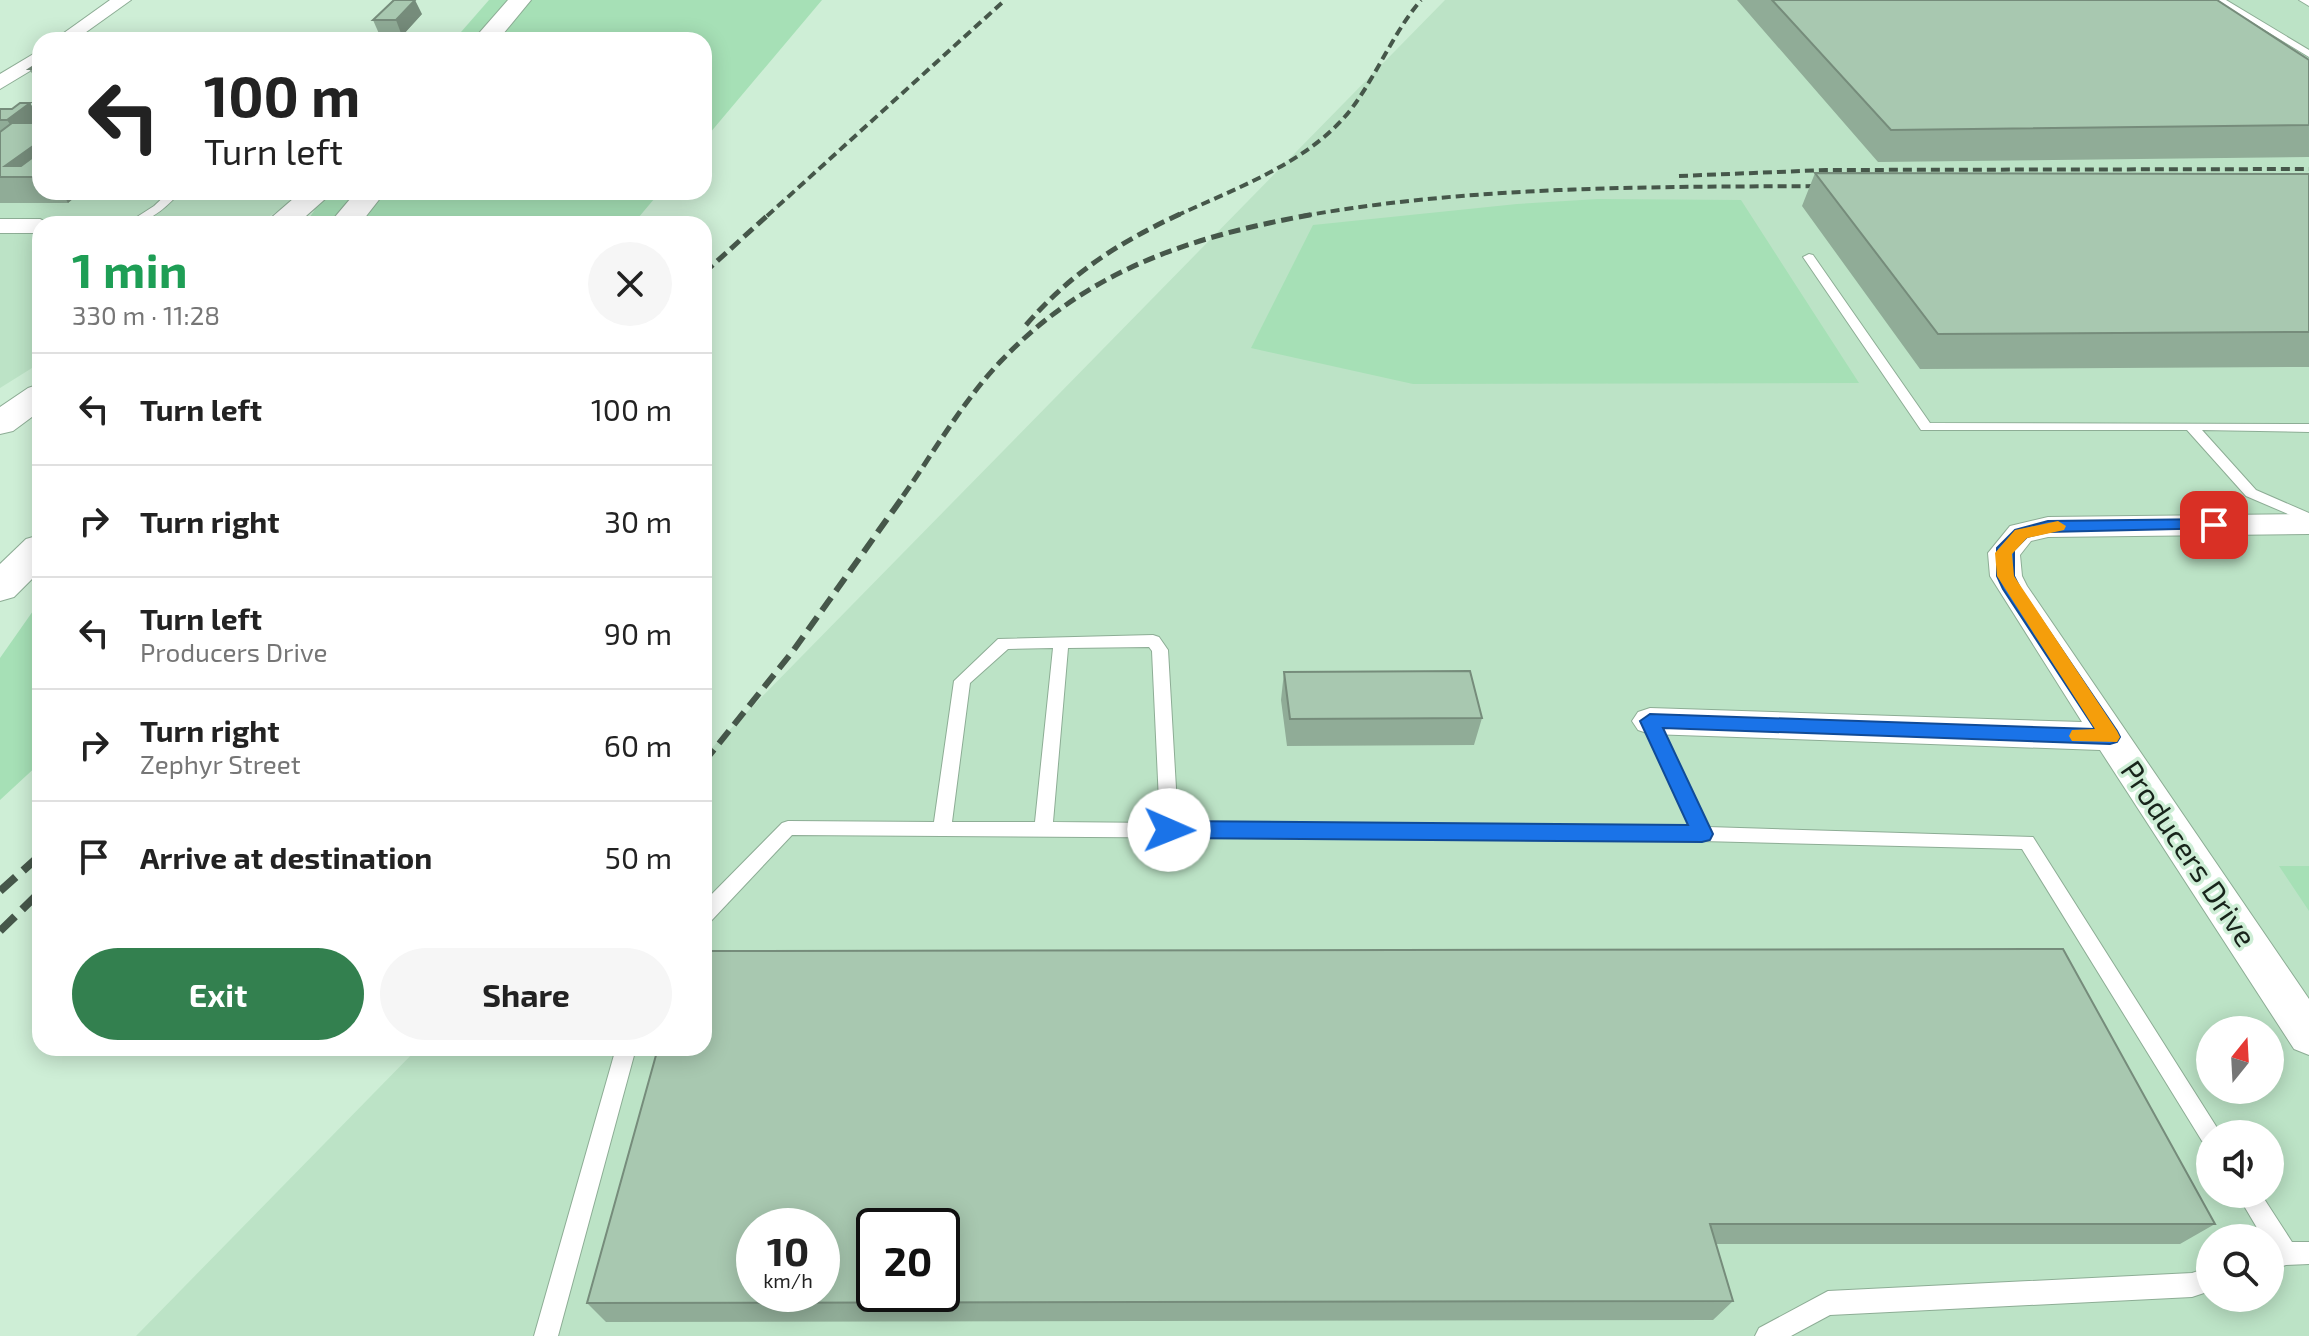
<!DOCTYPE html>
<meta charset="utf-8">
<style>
:root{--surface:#fff;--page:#f6f6f6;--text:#222;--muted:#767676;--line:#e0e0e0;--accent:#33804f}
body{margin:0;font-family:"Exo 2",sans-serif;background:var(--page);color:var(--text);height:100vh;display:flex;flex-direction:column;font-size:30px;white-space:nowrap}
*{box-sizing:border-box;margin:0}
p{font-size:26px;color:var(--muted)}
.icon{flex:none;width:44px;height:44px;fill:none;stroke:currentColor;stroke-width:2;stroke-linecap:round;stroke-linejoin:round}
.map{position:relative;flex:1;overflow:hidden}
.drawer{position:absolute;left:32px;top:216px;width:680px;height:840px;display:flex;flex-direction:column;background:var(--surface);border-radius:24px;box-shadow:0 4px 20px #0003}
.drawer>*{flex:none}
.hud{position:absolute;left:32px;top:32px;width:680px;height:168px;border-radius:24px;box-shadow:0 4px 20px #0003;background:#fff;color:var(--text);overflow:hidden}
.needle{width:52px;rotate:18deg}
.buttons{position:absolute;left:2196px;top:1016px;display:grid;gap:16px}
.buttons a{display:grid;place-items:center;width:88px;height:88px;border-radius:50%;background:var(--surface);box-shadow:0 4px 20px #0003;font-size:40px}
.speed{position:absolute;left:736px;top:1208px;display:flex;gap:16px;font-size:40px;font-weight:700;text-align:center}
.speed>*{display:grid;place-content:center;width:104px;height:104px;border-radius:50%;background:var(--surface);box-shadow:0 4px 20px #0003;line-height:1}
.speed small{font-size:20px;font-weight:400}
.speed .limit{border:4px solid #111;border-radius:12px;background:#fff;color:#111}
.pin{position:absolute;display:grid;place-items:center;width:68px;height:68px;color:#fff;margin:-34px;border-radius:16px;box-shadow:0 4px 12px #0006}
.me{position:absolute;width:88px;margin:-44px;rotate:91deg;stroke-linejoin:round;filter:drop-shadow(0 0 6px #0008)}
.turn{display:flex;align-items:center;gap:28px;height:168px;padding:0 40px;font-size:36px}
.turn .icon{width:104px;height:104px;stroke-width:2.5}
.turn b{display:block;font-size:56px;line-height:68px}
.round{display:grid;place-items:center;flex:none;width:84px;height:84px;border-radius:42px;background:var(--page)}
.headline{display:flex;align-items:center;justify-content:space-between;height:136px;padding:0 40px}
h1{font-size:48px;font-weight:700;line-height:60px;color:#1e9e55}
.action{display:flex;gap:16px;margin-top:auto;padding:16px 40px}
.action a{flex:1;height:92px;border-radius:48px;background:var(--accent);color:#fff;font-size:32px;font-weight:700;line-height:92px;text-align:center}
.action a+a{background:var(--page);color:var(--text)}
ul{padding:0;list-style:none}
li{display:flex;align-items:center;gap:24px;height:112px;padding:0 40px;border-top:2px solid var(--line)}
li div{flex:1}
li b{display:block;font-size:30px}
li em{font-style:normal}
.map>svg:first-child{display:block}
.built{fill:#bce3c6;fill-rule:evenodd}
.green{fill:#a6e0b6}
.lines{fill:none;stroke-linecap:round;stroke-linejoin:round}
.service-casing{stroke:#8dad95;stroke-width:2}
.minor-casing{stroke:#8dad95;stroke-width:2}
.tertiary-casing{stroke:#8dad95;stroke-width:2}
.secondary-casing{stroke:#8dad95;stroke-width:2}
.service{fill:#fff;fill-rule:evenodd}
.minor{fill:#fff;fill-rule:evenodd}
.tertiary{fill:#fff;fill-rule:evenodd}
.secondary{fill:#fff;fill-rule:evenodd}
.rail-far3{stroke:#46574a;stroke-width:4;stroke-dasharray:9 5;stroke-linecap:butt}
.rail-far2{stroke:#46574a;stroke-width:5;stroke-dasharray:12 6;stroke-linecap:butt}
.rail-far1{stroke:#46574a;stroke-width:6;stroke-dasharray:16 8;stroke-linecap:butt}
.rail{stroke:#46574a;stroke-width:8;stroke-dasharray:21 10;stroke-linecap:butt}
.wall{fill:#90ac97}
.shaded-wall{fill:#768c7b}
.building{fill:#a8c8b0;stroke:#768c7b;stroke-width:2;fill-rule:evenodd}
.route{fill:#1a73e8;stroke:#114b97;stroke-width:2}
.slow{fill:#f59e0b}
.labels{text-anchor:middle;stroke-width:7;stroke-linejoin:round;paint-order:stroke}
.street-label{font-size:30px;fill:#18241b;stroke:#ceeed6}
</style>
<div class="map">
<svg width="2309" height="1336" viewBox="0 0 2309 1336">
<rect width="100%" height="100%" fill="#ceeed6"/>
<path class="built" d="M1445 0H2309V1336H136L418 1048H704V756ZM2210 1030H2270V1090H2210ZM2210 1134H2270V1194H2210ZM754 1226H822V1294H754ZM874 1226H942V1294H874ZM2210 1238H2270V1298H2210Z
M0 185 40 192H308L257 224H40V363L0 388Z"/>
<path class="green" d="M489 0H822L704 140V40H454Z
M327 192H660L633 224H305Z
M1598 199 1741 200 1859 383 1413 384 1251 348 1313 225 1517 204Z
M40 601V763L0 800V658Z
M2279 866H2309V911Z"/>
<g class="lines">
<defs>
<path id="service" d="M2216 0H2226L2309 50V57Z
M169 192H180C166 208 148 224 126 224L154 206Z
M1809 254 1813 255 1930 423 2309 424V432L2202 430 2256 490 2309 513V523L2246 496 2187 430H1921L1803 257Z
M1153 635 1159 637 1168 650 1178 823 1690 827 1642 721 1644 717H1656L1658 721 1708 827 2033 837 2221 1134H2210V1144L2202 1141 2022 849 1702 841 792 835 711 921 704 923V902L782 823 788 821 934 822 954 681 998 639ZM1149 647 1152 651 1160 823 1053 822 1068 648ZM1053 648 1035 822H952L970 683 1008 649Z
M616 1048H636L558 1336H534Z
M2237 1194H2261L2292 1242H2309V1264L2286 1265 2270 1270V1238H2263Z
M2210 1267V1291L2192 1297 1830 1315 1791 1336H1755L1759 1328 1828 1291 2192 1273Z"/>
<path id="minor" d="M110 0H131L75 40H54Z
M2299 0H2309V6Z
M40 50V65L0 89V74Z
M0 219H40L50 224H40V233H0Z
M2309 514V534L2048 537 2031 541 2020 555 2022 576 2027 586 2309 999V1055L2294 1049 2100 750 1650 734 1638 730 1632 721 1638 712 1650 708 2082 722 1990 576 1988 553 2010 526 2048 517Z"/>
<path id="tertiary" d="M40 535V571L14 597 0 601V564L26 539Z"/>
<path id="secondary" d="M508 0H531L498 40H473Z
M301 192H333L297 224H264Z
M356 192H385L360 224H329Z
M40 384V411L13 431 0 434V407L28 388Z"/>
</defs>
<use href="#service" class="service-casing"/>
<use href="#minor" class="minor-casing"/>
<use href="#tertiary" class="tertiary-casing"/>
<use href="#secondary" class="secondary-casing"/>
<use href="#service" class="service"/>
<use href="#minor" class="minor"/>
<use href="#tertiary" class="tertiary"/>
<use href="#secondary" class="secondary"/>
<path class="rail-far3" d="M1679 176 1826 170 2309 169
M767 216 1005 0
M1176 216C1236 188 1311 162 1352 108 1378 73 1393 33 1421 0
M1303 216C1477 185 1656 187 1831 186"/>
<path class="rail-far2" d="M704 273 769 214
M1026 325C1071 273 1118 243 1180 214
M903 496C934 452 963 401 1000 362 1088 269 1192 236 1315 214"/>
<path class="rail-far1" d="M704 762 793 651 905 494
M33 861 40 855"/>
<path class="rail" d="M0 891 36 859
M0 931 40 892"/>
</g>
<path class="wall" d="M1737 0H2217L2309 60V157L1878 162Z
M422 14 402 36H380L373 20Z
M40 62V85L29 69Z
M30 103 40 118V120L36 123H40V192H81L68 203H0V109H12Z
M1815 173 2309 174V367L1920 369 1802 206Z
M1284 672 1482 718 1474 745 1287 746 1281 700Z
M658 1048 2215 1224 2180 1244H1716L1733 1301 1713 1320 606 1322 587 1303Z"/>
<path class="shaded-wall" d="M415 0 422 14 402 36 396 20Z
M30 103 40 120 18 136 7 120Z
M40 141V177L5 166Z
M62 192H81L68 203Z"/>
<path class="building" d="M394 0H415L396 20H373Z
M1772 0H2217L2309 60V125L1891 130Z
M40 62V69H29L38 63Z
M20 103H30L7 120H0V109H12Z
M12 123H40V141L5 166H21L40 152V177H0V132Z
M1815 173 2309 174V332L1938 334Z
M1470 671 1482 718 1290 719 1284 672Z
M2063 949 2215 1224H1710L1733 1301 587 1303 658 1048H704V951ZM754 1226H822V1294H754ZM874 1226H942V1294H874Z"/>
<path class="route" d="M2214 519 2220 521V528L2048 532 2027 537 2014 550V576L2020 588 2117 731 2120 737 2117 742 2110 744 1663 728 1713 834 1710 840 1702 842 1169 838 1162 836 1159 830 1162 824 1169 821 1688 825 1640 721 1650 714 2095 729 2003 589 1997 576V548L2015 530 2048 521Z"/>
<path class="slow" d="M2058 521 2066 526 2064 530 2027 538 2012 554 2014 576 2117 731 2120 737 2117 742 2072 741 2069 736 2072 730 2095 729 1997 576 1995 553 2015 530Z"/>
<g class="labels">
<g class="street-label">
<text transform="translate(2188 854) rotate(56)" y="10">Producers Drive</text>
</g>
</g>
</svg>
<div class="buttons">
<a><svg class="needle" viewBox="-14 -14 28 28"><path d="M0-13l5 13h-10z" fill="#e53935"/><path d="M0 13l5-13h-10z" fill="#767676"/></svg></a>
<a><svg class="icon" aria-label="sound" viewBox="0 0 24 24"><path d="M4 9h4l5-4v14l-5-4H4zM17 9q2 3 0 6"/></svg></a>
<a><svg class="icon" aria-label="search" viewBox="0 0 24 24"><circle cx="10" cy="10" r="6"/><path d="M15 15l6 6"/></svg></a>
</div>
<div class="speed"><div>10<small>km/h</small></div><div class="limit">20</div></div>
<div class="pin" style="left:2214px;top:525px;background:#d93025"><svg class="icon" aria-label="arrive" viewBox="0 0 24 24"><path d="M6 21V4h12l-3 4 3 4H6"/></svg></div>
<svg class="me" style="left:1169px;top:830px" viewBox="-20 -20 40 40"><circle r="19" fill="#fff"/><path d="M0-13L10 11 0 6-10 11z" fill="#1a73e8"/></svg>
<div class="hud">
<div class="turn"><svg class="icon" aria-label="left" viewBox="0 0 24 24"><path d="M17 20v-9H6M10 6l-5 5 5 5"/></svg><div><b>100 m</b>Turn left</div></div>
</div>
<section class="drawer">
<div class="headline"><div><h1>1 min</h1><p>330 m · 11:28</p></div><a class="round"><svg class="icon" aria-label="close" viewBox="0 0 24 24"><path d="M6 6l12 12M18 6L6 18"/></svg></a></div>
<ul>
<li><svg class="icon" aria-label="left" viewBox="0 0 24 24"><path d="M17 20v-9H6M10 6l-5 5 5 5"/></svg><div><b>Turn left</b></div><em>100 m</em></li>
<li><svg class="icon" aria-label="right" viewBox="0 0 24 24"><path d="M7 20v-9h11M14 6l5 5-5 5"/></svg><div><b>Turn right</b></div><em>30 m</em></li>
<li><svg class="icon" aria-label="left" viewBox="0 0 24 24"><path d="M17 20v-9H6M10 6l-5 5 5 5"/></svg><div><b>Turn left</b><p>Producers Drive</p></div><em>90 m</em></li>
<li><svg class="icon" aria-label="right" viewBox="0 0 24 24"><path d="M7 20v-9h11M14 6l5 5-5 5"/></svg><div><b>Turn right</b><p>Zephyr Street</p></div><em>60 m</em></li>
<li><svg class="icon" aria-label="arrive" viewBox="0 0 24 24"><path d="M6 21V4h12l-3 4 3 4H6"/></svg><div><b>Arrive at destination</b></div><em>50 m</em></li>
</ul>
<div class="action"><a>Exit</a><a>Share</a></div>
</section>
</div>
